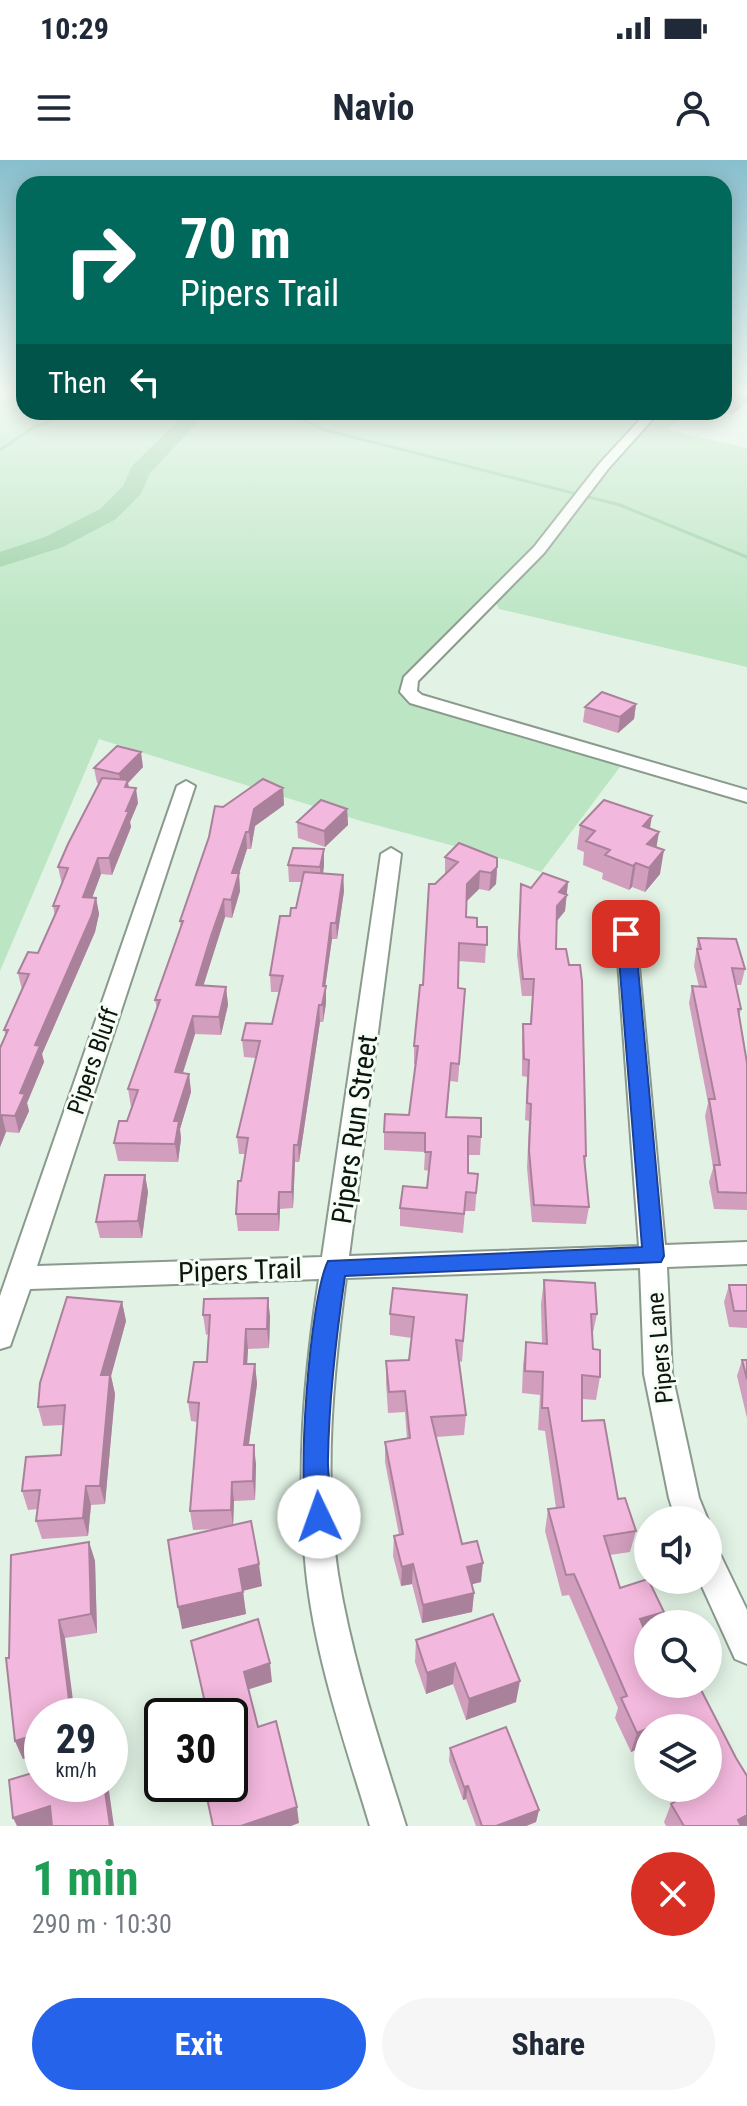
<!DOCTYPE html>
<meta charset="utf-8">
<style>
:root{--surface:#fff;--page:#f6f6f7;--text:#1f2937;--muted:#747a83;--accent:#2563eb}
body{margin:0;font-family:"Roboto Condensed",sans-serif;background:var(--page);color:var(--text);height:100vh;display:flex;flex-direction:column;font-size:30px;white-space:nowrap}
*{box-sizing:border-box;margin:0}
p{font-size:26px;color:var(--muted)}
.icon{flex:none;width:44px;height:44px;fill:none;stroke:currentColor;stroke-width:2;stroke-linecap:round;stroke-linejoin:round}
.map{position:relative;height:1666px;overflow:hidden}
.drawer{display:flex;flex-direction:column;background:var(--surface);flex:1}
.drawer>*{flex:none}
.top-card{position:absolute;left:16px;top:16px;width:716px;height:244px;border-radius:24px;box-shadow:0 4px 20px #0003;background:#00695c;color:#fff;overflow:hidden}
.tools{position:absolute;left:634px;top:1346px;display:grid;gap:16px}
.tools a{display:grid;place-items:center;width:88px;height:88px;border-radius:50%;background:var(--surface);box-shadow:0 4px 20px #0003;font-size:40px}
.speed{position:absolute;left:24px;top:1538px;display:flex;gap:16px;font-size:40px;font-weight:700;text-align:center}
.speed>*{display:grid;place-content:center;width:104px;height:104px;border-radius:50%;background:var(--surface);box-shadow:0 4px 20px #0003;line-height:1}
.speed small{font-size:20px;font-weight:400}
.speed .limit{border:4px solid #111;border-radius:12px;background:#fff;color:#111}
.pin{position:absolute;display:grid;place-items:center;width:68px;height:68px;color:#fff;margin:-34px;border-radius:16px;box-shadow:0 4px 12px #0006}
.me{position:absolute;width:88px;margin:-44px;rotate:357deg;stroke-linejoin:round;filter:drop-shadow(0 0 6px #0008)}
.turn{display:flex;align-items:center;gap:28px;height:168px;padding:0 32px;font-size:36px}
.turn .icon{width:104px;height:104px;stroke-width:2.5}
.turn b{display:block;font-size:56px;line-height:68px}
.then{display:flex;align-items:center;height:76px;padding:0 32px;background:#0003;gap:16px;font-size:30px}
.round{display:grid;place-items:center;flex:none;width:84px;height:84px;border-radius:42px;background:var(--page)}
.headline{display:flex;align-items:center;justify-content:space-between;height:136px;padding:0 32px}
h1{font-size:48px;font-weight:700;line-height:60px;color:#1e9e55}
.cta{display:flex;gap:16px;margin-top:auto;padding:16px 32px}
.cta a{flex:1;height:92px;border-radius:48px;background:var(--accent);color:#fff;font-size:32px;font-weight:700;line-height:92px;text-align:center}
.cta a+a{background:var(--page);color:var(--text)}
.status{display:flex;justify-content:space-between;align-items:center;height:56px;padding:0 40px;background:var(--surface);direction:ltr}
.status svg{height:22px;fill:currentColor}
header{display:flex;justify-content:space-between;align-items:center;height:104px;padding:0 32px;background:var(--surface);font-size:36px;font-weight:700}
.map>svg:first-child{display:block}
.green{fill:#bbe5c3}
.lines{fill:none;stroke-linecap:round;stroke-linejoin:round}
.stream{stroke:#99cfa4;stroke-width:3}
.river{fill:#99cfa4;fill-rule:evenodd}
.minor-casing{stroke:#8a9a8d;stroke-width:4}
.minor{fill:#fff;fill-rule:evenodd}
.wall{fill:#d19ebe}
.shaded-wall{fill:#aa819b}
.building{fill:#f3b8dd;stroke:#aa819b;stroke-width:2}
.route{fill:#2563eb;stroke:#184099;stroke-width:2}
.labels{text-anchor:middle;stroke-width:6;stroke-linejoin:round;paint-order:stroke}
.street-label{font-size:24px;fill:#0e140f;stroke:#f4fef5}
.near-street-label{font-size:28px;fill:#0e140f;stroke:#f4fef5}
</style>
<div class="status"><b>10:29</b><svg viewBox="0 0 49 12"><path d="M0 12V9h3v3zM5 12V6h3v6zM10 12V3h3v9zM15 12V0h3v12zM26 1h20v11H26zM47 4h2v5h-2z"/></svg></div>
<header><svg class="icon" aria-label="menu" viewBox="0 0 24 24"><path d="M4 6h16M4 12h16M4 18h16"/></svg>Navio<svg class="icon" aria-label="person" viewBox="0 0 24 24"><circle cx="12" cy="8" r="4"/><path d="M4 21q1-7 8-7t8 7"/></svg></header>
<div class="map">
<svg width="747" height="1666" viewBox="0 0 747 1666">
<rect width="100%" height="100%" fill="#e2f3e5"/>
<path class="green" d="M0 233H24V252H684L668 270 747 288V507L499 449 491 434 402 524 398 532 410 542 594 596 620 607 541 712 510 701 361 661 99 579 0 811Z"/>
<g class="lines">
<path class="stream" d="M287 252 325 270 620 345 747 397
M0 290 34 267 73 252"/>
<path class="river" d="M187 252H208L150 313 141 334 116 359 63 387 0 407V392L45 377 100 349 123 326 132 306Z"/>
<defs>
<path id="minor" d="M647 252H659L608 309 544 393 418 521 417 531 422 535 747 630V642L410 543 400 532 404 517 534 387 600 303Z
M186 621 195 626 37 1106 322 1097 381 694 391 688 401 694 349 1096 639 1086 616 774 626 767 636 774 665 1085 747 1082V1104L667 1107 672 1214 699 1338 708 1360H676L669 1338 644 1214 640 1108 346 1118C333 1216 323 1316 338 1414 352 1500 380 1583 406 1666H370C345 1583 315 1498 306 1411 296 1313 304 1216 319 1119L30 1129 10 1186 0 1189V1136L177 626Z
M708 1387 719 1392 747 1450V1504L735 1499 699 1420H708Z"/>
</defs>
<use href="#minor" class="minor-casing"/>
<use href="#minor" class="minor"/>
</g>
<path class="wall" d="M724 233H747V242L733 254 722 252H724Z
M636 544 634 559 618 573 583 562 585 547Z
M143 607 128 623 129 627 138 643 130 662 131 667 112 715 101 714 92 738H96L99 754 95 772 42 894 44 902 27 943 29 951 19 973 6 972 0 987V888L6 876 4 870 22 830 18 813 38 793 55 756 53 746 62 724 58 707 99 624 97 623 94 608Z
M283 628 284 645 255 666 251 689H247L239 714 240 731 232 758 225 757 203 825 226 827 228 845 221 875 195 874 183 913 189 914 191 932 180 969 181 979 178 1002 118 1001 114 983 127 961 132 947H131L128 929 157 849 155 840 181 768 180 761 223 647Z
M347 649 348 665 325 687 298 678 297 662Z
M580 665 650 668 659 672 656 687 660 714 645 732 632 727 629 730 602 719 603 713 583 705 584 692 577 689Z
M445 697 497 707 496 724 489 731 479 729 466 741V757L477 767H487L485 803 459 801 458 828 465 829 458 922 450 921 447 957 481 977 480 995H468V1013L478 1014 475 1051H465L463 1073 400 1066V1048L427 1028 429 1011 424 1010 425 992 384 990V972L409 955 415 904H414V886L423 825 435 724 445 714Z
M288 705 324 706 323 714 343 715 344 731 337 779H332L325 826 326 843 323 862H320L299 1002H295L293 1048 280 1049 279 1071H238L236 1054 246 994H239L237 977 256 898 244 897 242 880 272 864 280 832H271L270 815 290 756 296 748 302 722H289Z
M568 722 565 751 557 761 556 789 586 996 585 1006 589 1047 586 1064 532 1062 527 1008 529 961 525 960 527 917 522 916V880L523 864H530L532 836H522L517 795 521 724 531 728Z
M698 778 745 809 741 825H736L741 849 739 857 747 903V1050L714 1049 709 1022 713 1008 705 956 708 943 689 843 692 826 699 827 694 806Z
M145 1015 148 1032 142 1078H100L96 1062Z
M544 1120 595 1123 597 1154 592 1177 593 1189 600 1190V1217L596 1240 582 1239V1261L604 1260 618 1339 625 1338 636 1371 630 1392 610 1395 620 1428 648 1419 664 1452 660 1464H648V1524H698L736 1598 747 1616V1666H666L664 1662 671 1644 676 1642 669 1628H708V1568H648V1585L631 1592 615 1558 618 1548 569 1435 562 1436 545 1371 548 1349 556 1348 545 1271 538 1270 540 1235 522 1233 523 1205 526 1182 542 1184 541 1144Z
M729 1125H747V1168L729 1167 724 1142Z
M467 1135 462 1202 459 1201 466 1255 464 1275 436 1277 462 1384 481 1422 472 1424 474 1433 472 1452 422 1463 412 1424 401 1426 393 1396 394 1376 399 1375 385 1302V1282L407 1279 405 1252 388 1253 386 1222V1201L409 1200 412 1178 390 1175V1154Z
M268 1138 270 1157 269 1188 248 1189 247 1204H255L257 1224 249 1285 256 1304 255 1340 234 1341 233 1365 262 1426 243 1431 246 1454 182 1469 218 1369 193 1370 190 1351 197 1262 191 1261 188 1242 207 1202 209 1174 206 1175 203 1155Z
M122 1142 126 1161 111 1216 115 1234 105 1344 91 1345 88 1376 42 1379 36 1361 38 1349 28 1350 22 1331 61 1295 64 1265 43 1266 38 1247Z
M742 1200H747V1258L737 1216Z
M89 1382 95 1401 97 1473 65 1478 23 1599 15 1581 9 1498Z
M493 1454 516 1542 466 1560 453 1524 426 1534 415 1502 416 1480Z
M450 1588 539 1650 536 1662 526 1666H476L466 1639 463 1640 449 1601Z"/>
<path class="shaded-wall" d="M746 233H747V242L733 254 735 242Z
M636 544 634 559 618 573 620 557Z
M141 592 143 607 128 623 130 636 122 629 119 614Z
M136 628 138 643 130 662 131 667 112 715 109 698 126 651Z
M283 628 284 645 255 666 251 689 249 672 254 649Z
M347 649 348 665 325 687 324 671Z
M652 656 648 680 643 666Z
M246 672 247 689 239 714 240 731 232 758 231 740 232 713Z
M659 672 655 695 644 708 647 684Z
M324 689V706L321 724 320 707Z
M664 690 660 714 645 732 649 708Z
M98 698 101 714 86 754 83 737Z
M636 703 632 727 629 730 633 706Z
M497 707 496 724 489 731 491 713Z
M480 711 479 729 466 742 467 724Z
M343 715 344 731 337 779 336 763Z
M568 722 565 751 555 763 559 732Z
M96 738 99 754 95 772 42 894 44 902 27 943 29 951 19 973 15 956 20 933 35 885Z
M224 739 225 757 198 843 196 825Z
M331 763 332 779 325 828 326 826V843L323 862V826Z
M226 827 228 845 221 875 219 857Z
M319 845 320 862 299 1002 298 985Z
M193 856 195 874 177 931 175 912Z
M189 914 191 932 180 969 181 979 178 1002 175 984 174 961Z
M2 955 6 972 0 987V959Z
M294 985 295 1002 293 1048 292 1032Z
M145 1015 148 1032 142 1078 138 1061Z
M279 1032 280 1049 279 1071 278 1054Z
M268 1138 270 1157 269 1188 267 1169Z
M122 1142 126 1161 111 1216 115 1234 105 1344 100 1326 101 1215Z
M246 1169 248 1189 246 1223 244 1204Z
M255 1204 257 1224 246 1304 244 1285Z
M254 1285 256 1304 255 1340 253 1321Z
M232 1322 234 1341 233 1368 231 1350Z
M86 1326 91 1345 88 1376 83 1358Z
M89 1382 95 1401 97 1473 91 1454Z
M483 1403 481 1422 465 1426 467 1407Z
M259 1404 262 1426 242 1431 239 1409Z
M413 1404 412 1424 401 1426 402 1407Z
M243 1432 246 1454 182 1469 178 1447Z
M474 1433 472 1452 422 1463 423 1445Z
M664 1452 660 1464H648V1475L634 1480 640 1459Z
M59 1460 65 1478 75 1556H71Z
M270 1503 272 1522 247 1530 244 1512Z
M455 1503 453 1524 426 1534 427 1513Z
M520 1521 516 1542 466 1560 469 1539Z
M648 1568V1585L631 1592 637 1573Z
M42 1573V1593L23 1599 15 1581Z
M104 1624H108L114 1666H110Z
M468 1626 466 1639 463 1640 464 1627Z
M50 1646 56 1666H17L13 1658Z
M297 1647 299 1663 291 1666H241Z
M539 1650 536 1662 526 1666H496Z
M747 1655V1666H735L738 1660Z"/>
<path class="building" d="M724 233H746L735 242 724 240Z
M602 532 636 544 620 557 585 547Z
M117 586 141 592 119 614 94 608Z
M102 618 128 620 125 627 136 628 126 651H129L109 698H98L83 737 96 738 92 755 35 885 40 886 20 933 25 934 15 956 2 955 0 959V888L8 870H4L29 814 18 813 28 792 38 793 59 746H53L68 708 58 707 68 684Z
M263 619 283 628 254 649 249 672H246L232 713H239L231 740 224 739 211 776 196 825 226 827 219 857 193 856 175 912 189 914 174 961H179L175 984 114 983 119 961H127L138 930 128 929 160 840H155L183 761H180L209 677 215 646 223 647Z
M321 640 347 649 324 671 297 662Z
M604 640 652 656 643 666 659 672 647 684 664 690 649 708 636 703 633 706 605 695 610 690 586 681 595 671 580 665Z
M459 683 497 698V707L491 713 480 711 467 724 466 757 477 758V767H487V785L459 783 458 828 465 829 459 904 451 903 446 957 481 958V977L468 976V1013L478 1014 476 1033 466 1032 464 1054 400 1048 403 1026 427 1028 431 992H425V973L384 972 385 954 409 955 418 886H414L420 825H423L429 724H435L458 702 445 697Z
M293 688 324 689 320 707 288 705Z
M304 712 343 715 336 763H331L323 826H326L322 845H319L298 985H294L292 1032H279L278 1054H236L238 1021H241L248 978 237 977 260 881 242 880 246 863 272 864 283 816 270 815 280 756H290L291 748H296Z
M543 713 568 722 559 732 567 735 557 746 556 789H566L569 805H580L582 821 586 996H584L589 1047 534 1045 529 991 531 944 527 943 529 900 524 899 523 864H531L534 819H523L519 778 521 724 531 728Z
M698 778 736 779 745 809 732 808 741 849H738L747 903V1033L718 1032 714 1005H720L709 939H715L692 826 706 827 697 789H701Z
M105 1015H145L138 1061 96 1062Z
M544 1120 595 1123 597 1154H591L593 1189 600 1190V1217L582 1215V1261L604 1260 618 1339 625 1338 636 1371 604 1376 620 1428 648 1419 664 1452 640 1459 648 1478V1524H698L736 1598 747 1616V1655L738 1660 741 1666H684L671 1644 689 1634 686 1628H708V1568H656L655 1565 637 1573 621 1538 627 1536 574 1414 566 1415 548 1349 564 1347 548 1248H542L543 1212 525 1211 526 1182 547 1184Z
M729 1125H747V1151H734Z
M393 1128 467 1135 463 1181 456 1180 466 1255 431 1257 462 1384 477 1381 483 1403 467 1407 474 1433 423 1445 413 1404 402 1407 394 1376 403 1374 385 1282 410 1278 405 1231 389 1232 386 1201 409 1200 414 1157 390 1154Z
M67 1137 122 1142 101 1215H110L100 1326H86L83 1358 36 1361 40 1330 22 1331 26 1297 61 1295 65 1245 38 1247 40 1223Z
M268 1138 267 1169H246L244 1204H255L244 1285H254L253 1321 232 1322 231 1350 190 1351 199 1243 188 1242 194 1202H207L210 1155H203L204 1139Z
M742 1200H747V1219Z
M251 1361 259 1404 239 1409 243 1432 178 1447 168 1380Z
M89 1382 91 1454 59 1460 71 1556H42V1573L15 1581 6 1498H9L11 1395Z
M493 1454 520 1521 469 1539 455 1503 427 1513 416 1480Z
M258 1459 270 1503 244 1512 258 1567 276 1561 297 1647 241 1666H213L204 1624H230V1556H208L191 1481Z
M506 1567 539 1650 496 1666H482L468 1626 464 1627 450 1588Z
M42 1610V1624H104L110 1666H52L50 1646 13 1658 9 1620Z"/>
<linearGradient id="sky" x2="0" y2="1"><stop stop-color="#88bfcd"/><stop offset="0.5" stop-color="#f2faf3"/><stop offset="1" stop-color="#f2faf3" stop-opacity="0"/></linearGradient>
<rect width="747" height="466" fill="url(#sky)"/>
<path class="route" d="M626 768 635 774 664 1096 661 1102 345 1116C336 1177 329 1238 328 1299 327 1321 336 1346 328 1366L319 1370 309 1366C295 1332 310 1135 328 1101L642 1087 617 774Z"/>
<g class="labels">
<g class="street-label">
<text transform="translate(93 901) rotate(-71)" y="8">Pipers Bluff</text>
<text transform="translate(660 1188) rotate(-95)" y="8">Pipers Lane</text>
</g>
<g class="near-street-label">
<text transform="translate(354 969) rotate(-82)" y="10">Pipers Run Street</text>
<text transform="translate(240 1110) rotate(-2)" y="10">Pipers Trail</text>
</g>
</g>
</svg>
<div class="tools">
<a><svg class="icon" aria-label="sound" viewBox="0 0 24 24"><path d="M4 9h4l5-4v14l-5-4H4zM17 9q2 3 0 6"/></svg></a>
<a><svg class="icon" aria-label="search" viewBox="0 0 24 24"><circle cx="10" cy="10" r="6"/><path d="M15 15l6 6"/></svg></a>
<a><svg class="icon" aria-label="layers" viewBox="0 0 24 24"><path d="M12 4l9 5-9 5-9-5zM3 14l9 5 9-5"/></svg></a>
</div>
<div class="speed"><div>29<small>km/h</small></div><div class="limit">30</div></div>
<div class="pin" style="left:626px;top:774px;background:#d93025"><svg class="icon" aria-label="arrive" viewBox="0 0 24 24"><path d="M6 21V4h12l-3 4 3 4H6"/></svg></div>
<svg class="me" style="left:319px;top:1357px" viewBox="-20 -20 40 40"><circle r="19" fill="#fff"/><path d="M0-13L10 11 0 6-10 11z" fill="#2563eb"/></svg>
<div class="top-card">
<div class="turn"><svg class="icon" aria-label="right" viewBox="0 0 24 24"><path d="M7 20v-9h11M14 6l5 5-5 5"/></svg><div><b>70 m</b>Pipers Trail</div></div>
<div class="then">Then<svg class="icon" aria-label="left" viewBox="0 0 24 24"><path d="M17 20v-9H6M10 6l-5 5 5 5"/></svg></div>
</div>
</div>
<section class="drawer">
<div class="headline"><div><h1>1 min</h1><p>290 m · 10:30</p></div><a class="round" style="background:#d93025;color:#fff"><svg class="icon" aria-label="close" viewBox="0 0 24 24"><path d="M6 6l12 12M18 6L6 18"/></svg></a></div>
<div class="cta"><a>Exit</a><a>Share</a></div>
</section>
